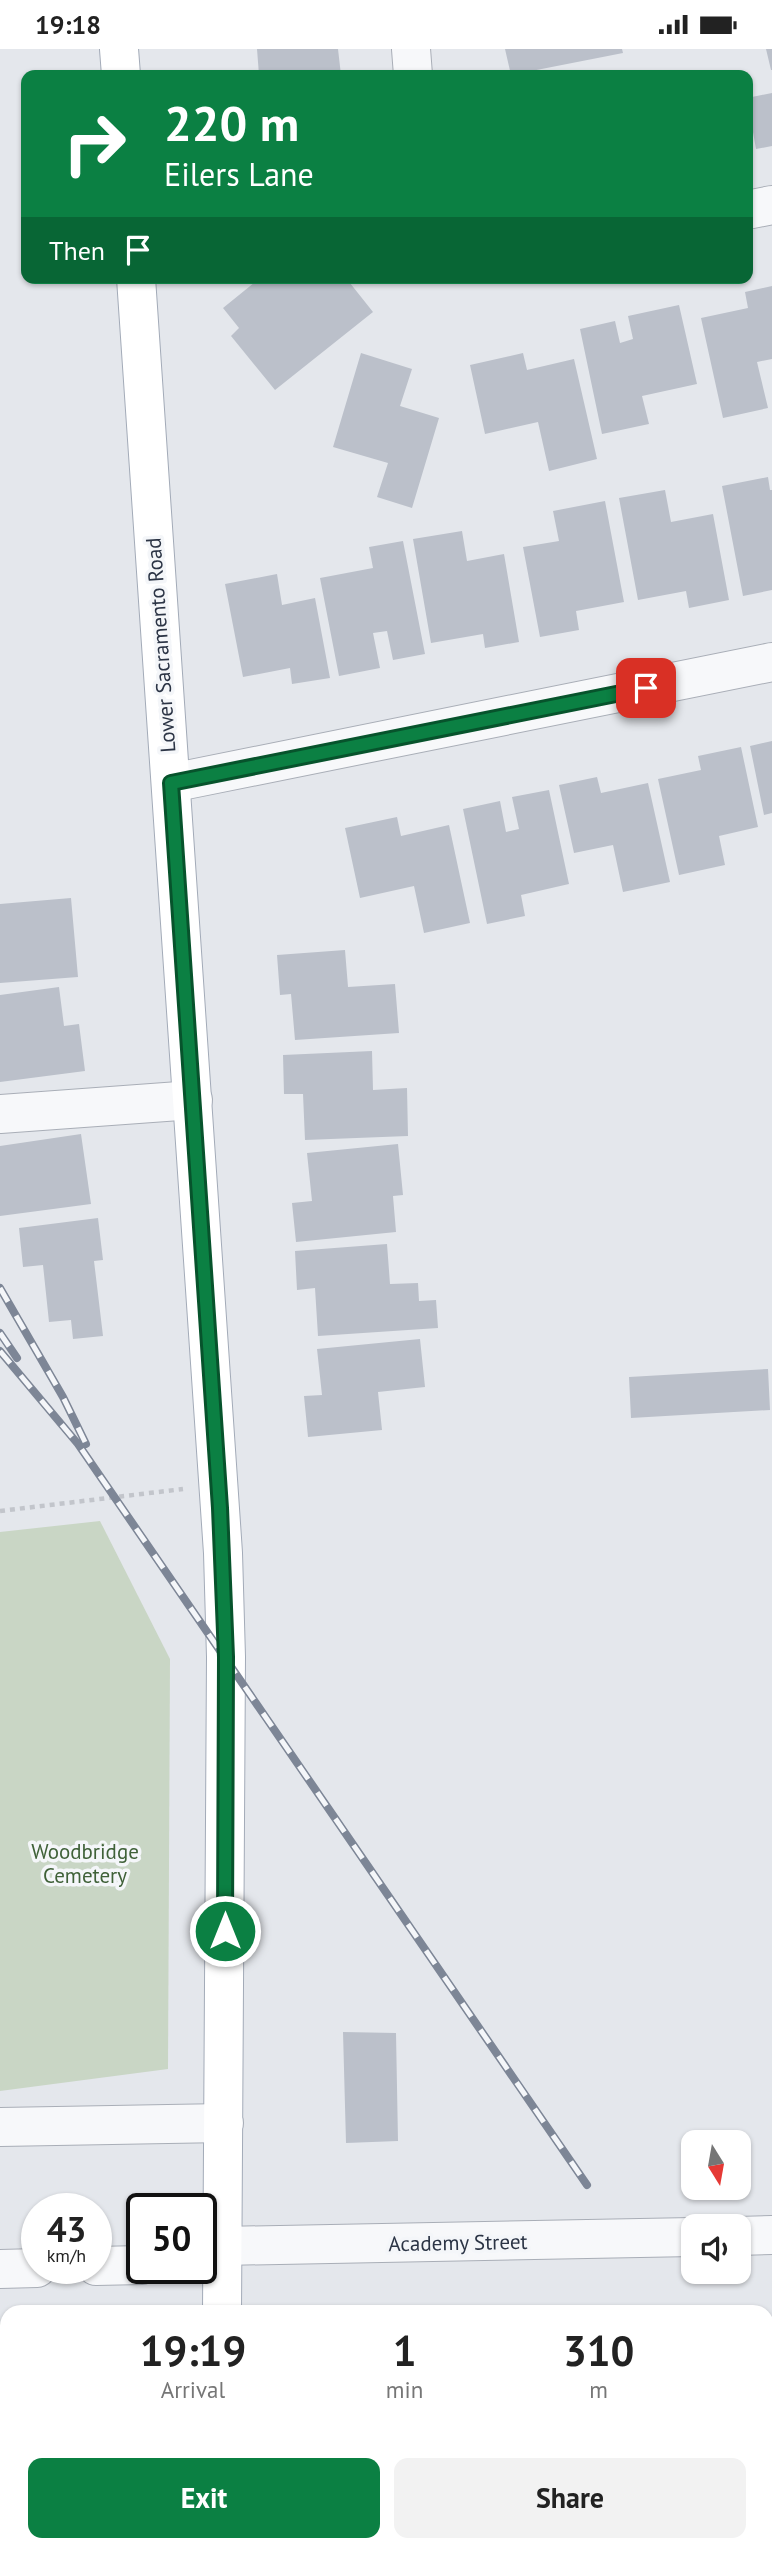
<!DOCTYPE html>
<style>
:root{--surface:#fff;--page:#f2f2f2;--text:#222;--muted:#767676;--accent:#0b8043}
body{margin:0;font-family:"PT Sans",sans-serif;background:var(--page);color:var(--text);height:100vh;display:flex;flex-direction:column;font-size:26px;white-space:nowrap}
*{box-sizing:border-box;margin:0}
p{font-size:23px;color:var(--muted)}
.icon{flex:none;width:38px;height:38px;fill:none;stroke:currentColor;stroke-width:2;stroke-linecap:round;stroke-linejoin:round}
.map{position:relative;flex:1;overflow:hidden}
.details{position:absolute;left:0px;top:2256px;width:774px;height:247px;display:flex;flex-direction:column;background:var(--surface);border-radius:21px 21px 0 0;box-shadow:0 2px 5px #0004}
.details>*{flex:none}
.hud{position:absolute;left:21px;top:21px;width:732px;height:214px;border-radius:14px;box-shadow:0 2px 5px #0004;background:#0b8043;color:#fff;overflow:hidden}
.needle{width:46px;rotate:169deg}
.tools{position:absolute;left:681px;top:2081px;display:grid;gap:14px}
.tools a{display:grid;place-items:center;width:70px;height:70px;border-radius:14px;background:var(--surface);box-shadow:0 2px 5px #0004;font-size:35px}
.speed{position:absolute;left:21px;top:2144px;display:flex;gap:14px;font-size:35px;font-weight:700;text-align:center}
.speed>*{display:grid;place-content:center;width:91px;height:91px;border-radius:50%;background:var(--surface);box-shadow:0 2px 5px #0004;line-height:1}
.speed small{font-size:18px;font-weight:400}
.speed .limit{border:4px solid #111;border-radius:10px;background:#fff;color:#111}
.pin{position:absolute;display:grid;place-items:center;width:60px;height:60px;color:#fff;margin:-30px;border-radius:14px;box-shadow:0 4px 10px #0006}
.me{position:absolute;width:77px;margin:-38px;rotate:0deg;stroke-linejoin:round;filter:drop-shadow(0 0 5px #0008)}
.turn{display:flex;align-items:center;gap:24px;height:147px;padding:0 28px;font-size:32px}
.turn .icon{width:91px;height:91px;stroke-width:2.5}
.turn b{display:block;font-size:49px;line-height:60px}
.then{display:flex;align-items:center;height:66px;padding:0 28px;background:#0003;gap:14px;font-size:26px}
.eta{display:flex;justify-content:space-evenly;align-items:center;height:119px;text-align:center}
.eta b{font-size:42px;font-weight:700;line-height:49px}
.button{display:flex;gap:14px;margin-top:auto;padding:14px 28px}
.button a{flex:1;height:80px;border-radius:14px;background:var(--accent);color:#fff;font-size:28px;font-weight:700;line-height:80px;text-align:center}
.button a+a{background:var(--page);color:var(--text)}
.status{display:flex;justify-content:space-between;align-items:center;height:49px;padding:0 35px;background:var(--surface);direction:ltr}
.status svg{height:19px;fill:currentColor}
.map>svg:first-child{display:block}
.green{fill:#c9d6c5}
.building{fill:#bbc0ca}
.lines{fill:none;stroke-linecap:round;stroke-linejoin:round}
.minor-casing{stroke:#a9aeb7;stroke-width:40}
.major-casing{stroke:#a3abb8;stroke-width:40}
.path{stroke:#c2c5cb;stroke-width:4.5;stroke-dasharray:5 5;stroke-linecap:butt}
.minor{stroke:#f7f8fa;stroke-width:38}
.major{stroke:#fff;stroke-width:38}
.rail-casing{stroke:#7d8696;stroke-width:8}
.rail{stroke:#f4f6f9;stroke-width:5;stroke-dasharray:16;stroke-linecap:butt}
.route-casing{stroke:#07532c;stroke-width:18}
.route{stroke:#0b8043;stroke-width:12}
.labels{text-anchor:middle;stroke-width:7;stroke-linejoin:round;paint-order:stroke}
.street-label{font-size:21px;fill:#2b3445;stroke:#f4f6f9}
.park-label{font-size:21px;fill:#3f6138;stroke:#f4f6f9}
</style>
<div class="status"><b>19:18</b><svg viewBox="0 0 49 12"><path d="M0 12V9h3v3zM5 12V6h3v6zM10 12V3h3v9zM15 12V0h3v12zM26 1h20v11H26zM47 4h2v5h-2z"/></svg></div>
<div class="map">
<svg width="772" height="2501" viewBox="0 0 772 2501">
<rect width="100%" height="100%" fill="#e4e7ec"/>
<path class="green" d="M100 1472 170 1610 168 2020 0 2042V1483Z"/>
<path class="building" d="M257 0H338L341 26H259Z
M505 0H622L623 4 511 26Z
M766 0H772V21H771Z
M772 44V97L756 100 747 49Z
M260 229H318L322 234 328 229H346L373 263 275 341 231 287 239 279 223 259Z
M772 237V310L757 313 768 359 723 369 701 269 748 259 745 243Z
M679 256 697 335 642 347 649 375 602 385 580 280 615 272 620 294 633 290 628 267Z
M361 304 412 320 400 357 439 369 412 459 377 448 388 414 333 398Z
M523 304 527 321 574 310 597 410 549 422 538 373 485 385 470 316Z
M768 428 770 441H772V541L743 547 722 437Z
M665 441 671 473 713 465 729 551 689 559 686 542 638 551 619 449Z
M605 452 624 553 576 562 579 581 540 588 523 498 559 492 553 462Z
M462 482 467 512 504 505 519 593 485 599 483 585 431 594 413 490Z
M403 492 425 605 393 611 387 582 373 584 380 619 339 627 320 529 373 519 369 498Z
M277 525 282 556 315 549 330 629 292 635 290 619 243 628 225 535Z
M772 692V764L764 766 750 697Z
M741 698 758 778 719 787 725 816 679 826 658 730 701 721 698 707Z
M597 728 601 744 648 734 670 833 623 843 613 796 574 804 559 736Z
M549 741 569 835 521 846 525 867 487 875 463 760 500 752 506 783 519 780 512 748Z
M397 768 401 787 449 776 470 874 424 884 414 837 360 849 345 779Z
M71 849 78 928 0 934V855Z
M345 901 348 938 395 935 399 984 295 991 291 945 280 946 277 906Z
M59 938 64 977 79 975 85 1022 0 1033V946Z
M372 1002 373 1041 407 1039 408 1087 305 1091 303 1045H284L283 1006Z
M81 1085 91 1155 0 1167V1097Z
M398 1095 403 1146 393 1147 396 1183 296 1193 292 1154 312 1152 307 1104Z
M98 1169 103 1211 94 1212 103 1287 73 1290 71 1271 49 1273 43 1216 23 1218 19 1179Z
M387 1195 390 1235 418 1234 419 1252 436 1251 438 1279 318 1287 315 1239 297 1241 295 1202Z
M420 1290 425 1338 378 1343 382 1381 308 1388 304 1347 322 1346 317 1300Z
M768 1320 770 1361 631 1369 629 1328Z
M343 1983 396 1984 398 2092 346 2094Z"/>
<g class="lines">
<defs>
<path id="minor" d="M411 0 413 26
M747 161 772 156
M171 734 772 613
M0 1065 193 1051
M0 2078 224 2074
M738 2187 772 2186
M223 2197 693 2188
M96 2217 142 2216
M0 2220 37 2219
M0 2424H7
M766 2443 772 2446"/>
<path id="major" d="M119 0 121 26
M136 229 223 1504 226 1608 222 2263
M220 2501V2496"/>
</defs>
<use href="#minor" class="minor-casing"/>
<use href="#major" class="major-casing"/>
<path class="path" d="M0 1462 183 1440"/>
<use href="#minor" class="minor"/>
<use href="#major" class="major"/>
<defs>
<path id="rail" d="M0 1239 63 1348 86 1395
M0 1284 17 1309
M0 1302 78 1395 587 2136"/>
</defs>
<use href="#rail" class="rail-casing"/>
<use href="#rail" class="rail"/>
</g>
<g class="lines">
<defs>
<path id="route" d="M225 1882 226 1608 220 1459 171 734 646 639"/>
</defs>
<use href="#route" class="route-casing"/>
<use href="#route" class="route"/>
</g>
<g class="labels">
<g class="street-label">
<text transform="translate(161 596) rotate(-94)" y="7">Lower Sacramento Road</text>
<text transform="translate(458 2194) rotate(-1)" y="7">Academy Street</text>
</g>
<g class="park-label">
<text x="85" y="1810">Woodbridge<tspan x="85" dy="24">Cemetery</tspan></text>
</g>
</g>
</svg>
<div class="tools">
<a><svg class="needle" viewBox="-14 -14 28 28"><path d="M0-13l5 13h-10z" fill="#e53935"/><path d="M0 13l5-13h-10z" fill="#767676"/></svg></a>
<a><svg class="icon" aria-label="sound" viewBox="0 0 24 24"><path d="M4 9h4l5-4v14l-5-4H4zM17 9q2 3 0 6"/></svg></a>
</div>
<div class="speed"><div>43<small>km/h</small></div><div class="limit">50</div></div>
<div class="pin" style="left:646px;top:639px;background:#d93025"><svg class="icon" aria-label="arrive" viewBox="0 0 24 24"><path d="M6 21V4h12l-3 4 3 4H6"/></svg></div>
<svg class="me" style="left:225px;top:1882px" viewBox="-20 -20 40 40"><circle r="17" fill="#0b8043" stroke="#fff" stroke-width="3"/><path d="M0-11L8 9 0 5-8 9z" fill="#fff"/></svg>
<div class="hud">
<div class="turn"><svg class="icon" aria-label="right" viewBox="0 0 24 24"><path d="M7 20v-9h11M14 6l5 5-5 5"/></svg><div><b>220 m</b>Eilers Lane</div></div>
<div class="then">Then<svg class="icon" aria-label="arrive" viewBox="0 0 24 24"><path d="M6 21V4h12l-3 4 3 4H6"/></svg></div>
</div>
<section class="details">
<div class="eta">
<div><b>19:19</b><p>Arrival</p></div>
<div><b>1</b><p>min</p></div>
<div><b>310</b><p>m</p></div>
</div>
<div class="button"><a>Exit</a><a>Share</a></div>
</section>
</div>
